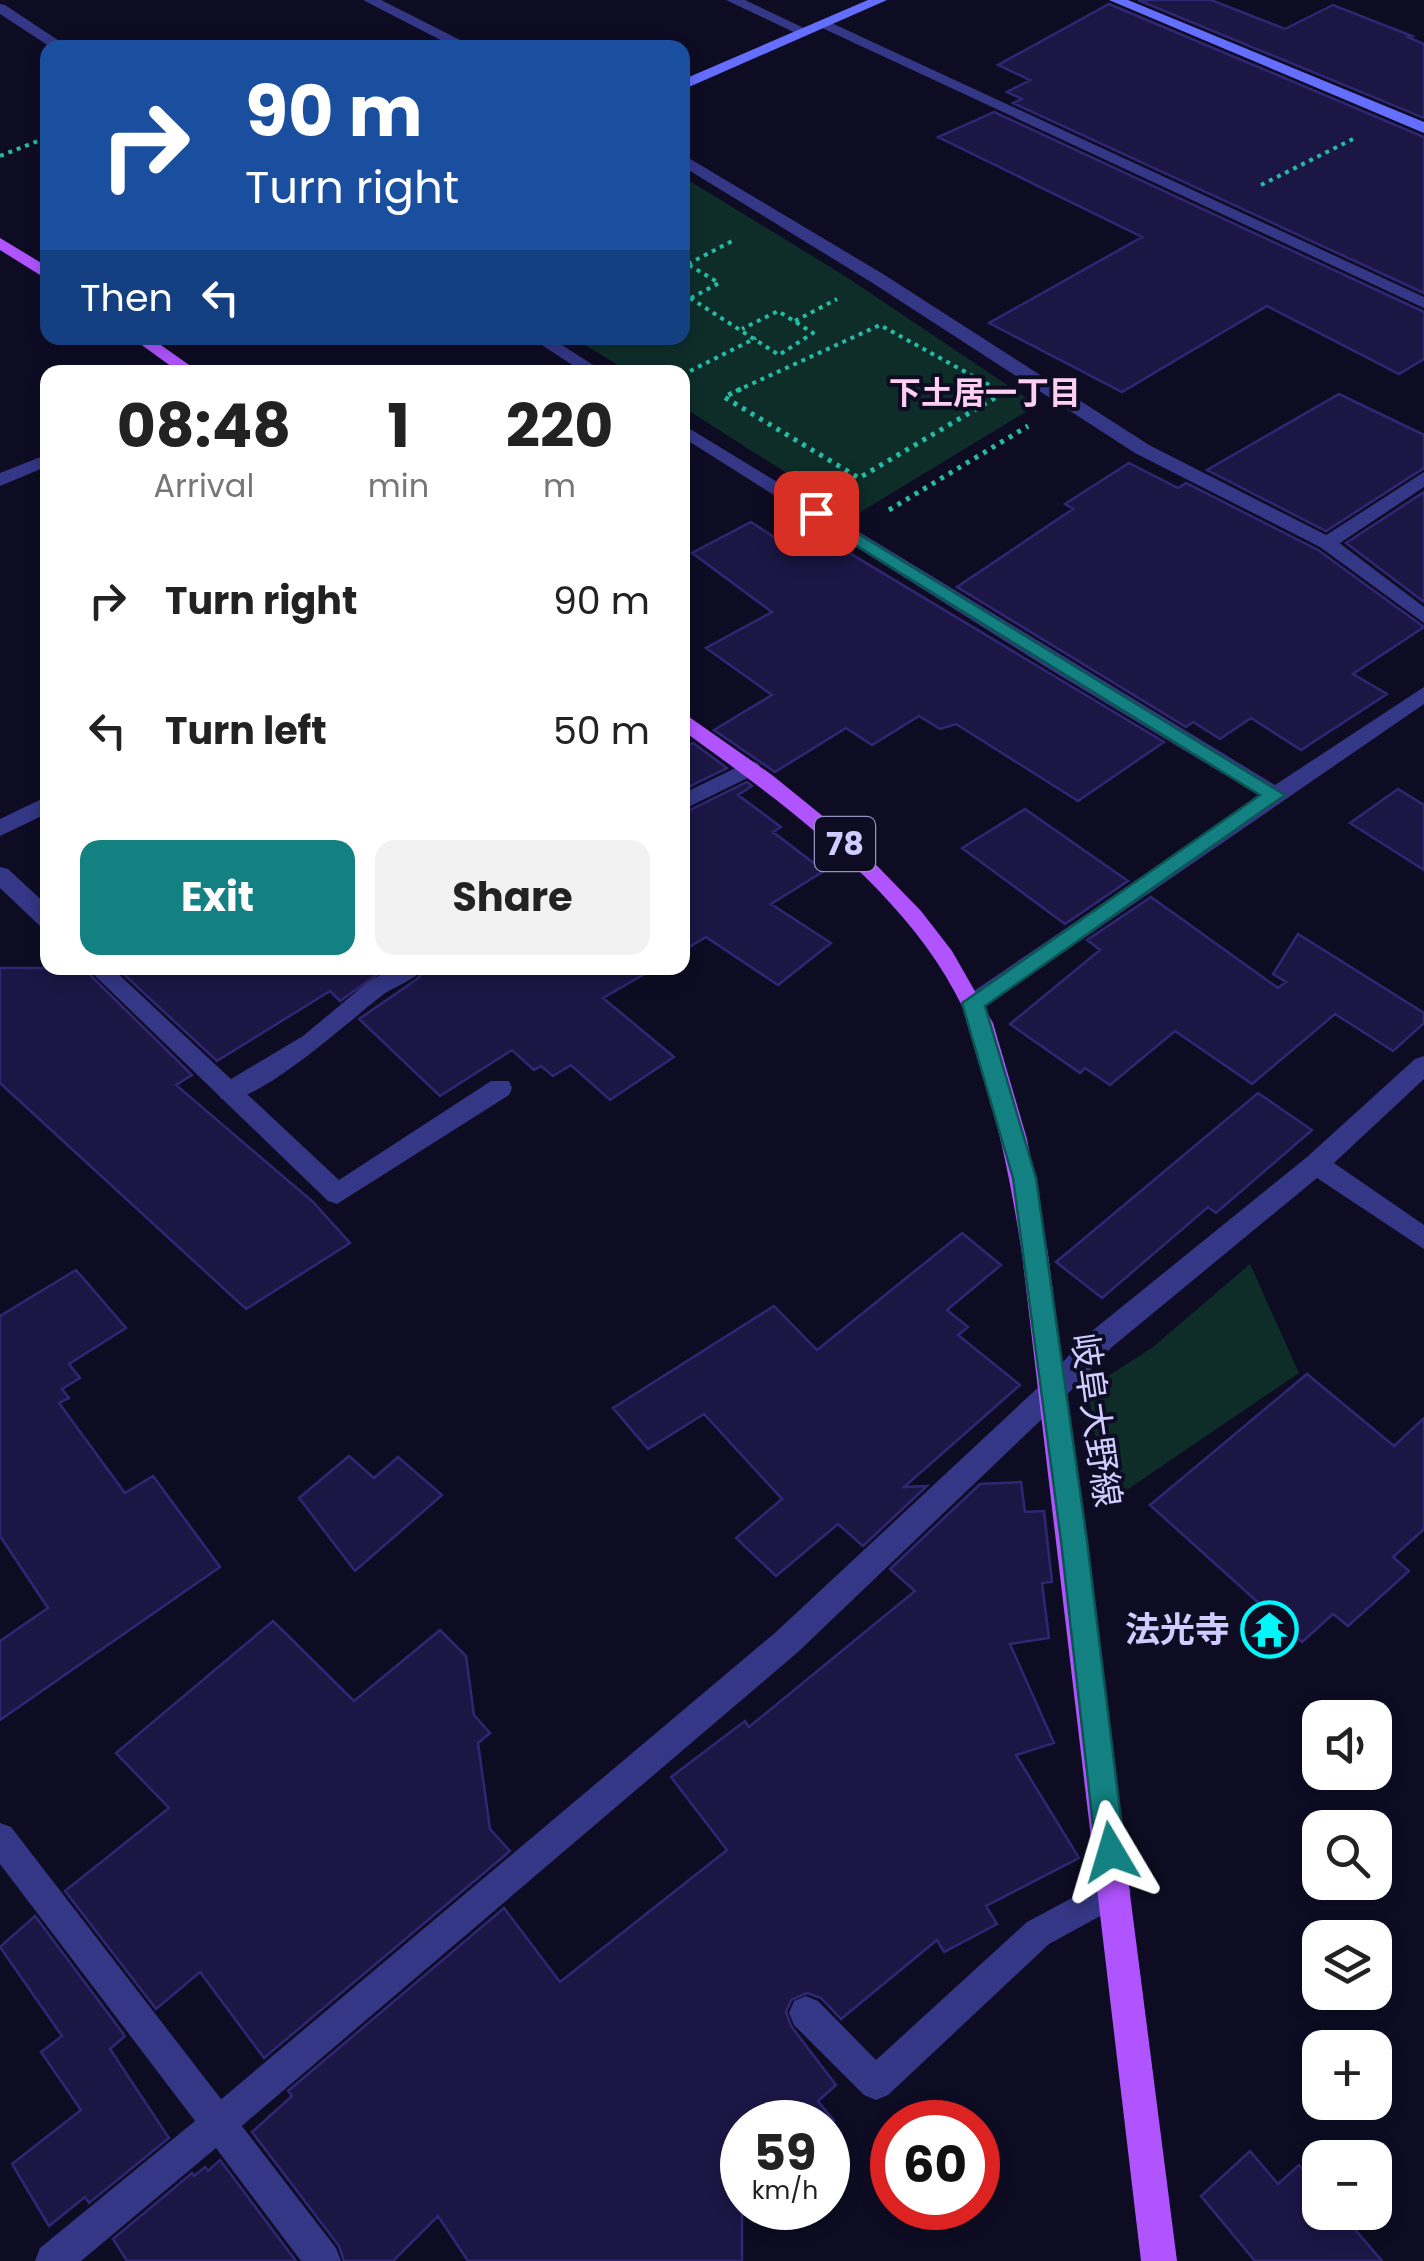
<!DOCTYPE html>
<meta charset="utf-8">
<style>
:root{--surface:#fff;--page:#f2f2f2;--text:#222;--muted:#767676;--accent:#138182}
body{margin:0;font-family:Poppins,"Noto Sans JP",sans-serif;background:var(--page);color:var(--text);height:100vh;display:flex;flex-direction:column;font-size:38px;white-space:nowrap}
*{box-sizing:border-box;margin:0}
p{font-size:32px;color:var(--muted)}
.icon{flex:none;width:55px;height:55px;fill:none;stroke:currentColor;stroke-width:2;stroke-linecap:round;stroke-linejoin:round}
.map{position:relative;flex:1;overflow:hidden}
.side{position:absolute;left:40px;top:365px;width:650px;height:610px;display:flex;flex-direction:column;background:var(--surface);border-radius:20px;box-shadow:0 5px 15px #0003}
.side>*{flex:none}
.guide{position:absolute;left:40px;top:40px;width:650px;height:305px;border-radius:20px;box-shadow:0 5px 15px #0003;background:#1a4fa0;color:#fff;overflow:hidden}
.fabs{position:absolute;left:1302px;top:1700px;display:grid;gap:20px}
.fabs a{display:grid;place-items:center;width:90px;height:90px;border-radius:20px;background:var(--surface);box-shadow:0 5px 15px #0003;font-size:50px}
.speed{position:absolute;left:720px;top:2100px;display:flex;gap:20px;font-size:50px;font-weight:700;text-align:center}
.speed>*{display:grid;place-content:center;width:130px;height:130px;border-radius:50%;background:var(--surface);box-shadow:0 5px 15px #0003;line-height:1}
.speed small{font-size:25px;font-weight:400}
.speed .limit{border:15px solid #d22;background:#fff;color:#111}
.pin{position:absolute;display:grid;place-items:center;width:85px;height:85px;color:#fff;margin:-42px;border-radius:20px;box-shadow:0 5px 15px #0006}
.me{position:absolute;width:110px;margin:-55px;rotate:353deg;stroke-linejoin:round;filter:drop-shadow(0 0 8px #0008)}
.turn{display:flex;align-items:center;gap:35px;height:210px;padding:0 40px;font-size:45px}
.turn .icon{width:130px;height:130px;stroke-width:2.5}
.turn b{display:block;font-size:70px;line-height:85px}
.then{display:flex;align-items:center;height:95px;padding:0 40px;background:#0003;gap:20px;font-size:38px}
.eta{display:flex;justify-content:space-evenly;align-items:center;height:170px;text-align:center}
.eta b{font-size:60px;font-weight:700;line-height:70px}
.primary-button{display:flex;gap:20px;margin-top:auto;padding:20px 40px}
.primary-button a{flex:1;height:115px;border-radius:20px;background:var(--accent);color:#fff;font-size:40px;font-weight:700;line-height:115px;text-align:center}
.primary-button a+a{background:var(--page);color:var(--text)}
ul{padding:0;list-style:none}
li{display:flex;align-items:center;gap:30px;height:130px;padding:0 40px}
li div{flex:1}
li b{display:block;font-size:38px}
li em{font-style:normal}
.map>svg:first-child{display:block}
.green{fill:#0e2d29}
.building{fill:#1c1645;stroke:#2f2773;stroke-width:2.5}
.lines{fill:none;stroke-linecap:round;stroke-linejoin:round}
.path-far1{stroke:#25bca5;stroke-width:4;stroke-dasharray:4 5;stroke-linecap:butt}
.path{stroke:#25bca5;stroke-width:5;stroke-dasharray:4 6;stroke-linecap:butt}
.lane{fill:#333785;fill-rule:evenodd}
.street{fill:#333785;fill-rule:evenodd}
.secondary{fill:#646eff;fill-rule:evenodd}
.primary{fill:#b054ff;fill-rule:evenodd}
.route{fill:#138182;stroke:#0c5454;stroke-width:2.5}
.labels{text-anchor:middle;stroke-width:8;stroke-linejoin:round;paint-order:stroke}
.far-neighbourhood-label{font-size:32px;font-weight:bold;fill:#ffcff2;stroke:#0e0c23}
.shield{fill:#0e0c23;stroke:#9593bd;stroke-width:2.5}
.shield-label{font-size:32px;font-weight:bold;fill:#cfcdff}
.street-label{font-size:35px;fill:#cfcdff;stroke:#0e0c23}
.poi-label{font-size:35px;font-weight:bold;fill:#cfcdff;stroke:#0e0c23;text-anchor:end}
</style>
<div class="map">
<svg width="1424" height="2261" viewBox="0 0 1424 2261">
<rect width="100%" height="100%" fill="#0e0c23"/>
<path class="green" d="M683 177 845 276 1037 405 854 516 683 407 682 372H629L574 338H682Z
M1250 1264 1299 1373 1106 1504 1088 1389 1153 1347Z"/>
<path class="building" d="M1138 0H1211L1285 29 1333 5 1412 36 1408 37 1424 44V118Z
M1109 4 1424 137V293L1013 103 1022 99 1007 92 1030 80 998 65Z
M994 112 1424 312V359L1399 374 1267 306 1122 392 989 323 1142 237 938 137Z
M1339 394 1424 435V468L1326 531 1207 470Z
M1129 463 1178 488 1186 483 1318 550 1424 627 1353 674 1387 694 1301 750 1251 718 1220 739 1193 722 1186 727 957 587 1073 509 1065 504Z
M1424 492V602L1346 543Z
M751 522 780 541 806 527 1164 742 1078 801 956 724 940 729 919 716 872 745 846 728 775 772 714 730 772 695 706 648 772 612 692 553Z
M693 743 727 768 682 790V749Z
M747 782 752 786 738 795 781 827 773 832 824 871 771 904 831 943 778 985 706 937 682 951V814Z
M1398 789 1424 805V870L1350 823Z
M1025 809 1128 881 1065 924 962 848Z
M1151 897 1278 988 1286 982 1273 974 1298 934 1424 1013V1023L1393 1051 1335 1014 1252 1084 1175 1031 1110 1085 1085 1068 1080 1073 1010 1024 1100 950 1087 940Z
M0 968H83L192 1075 176 1085 313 1202 350 1243 246 1309 0 1083Z
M117 968H386L340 1001 330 991 217 1061Z
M427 968H655L603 998 674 1057 610 1100 571 1065 553 1076 541 1066 534 1070 512 1050 440 1096 359 1019 417 979Z
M1258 1093 1312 1130 1216 1213 1208 1207 1102 1298 1056 1262Z
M962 1233 1001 1265 947 1310 968 1327 958 1335 1020 1385 904 1487 927 1486 863 1546 838 1524 776 1576 736 1538 782 1499 704 1414 648 1449 613 1408 774 1306 817 1350Z
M76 1270 126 1328 69 1364 80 1378 62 1389 69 1398 59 1403 125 1493 153 1476 220 1567 0 1720V1641L48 1608 0 1536V1316Z
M1307 1374 1394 1446 1424 1418V1529L1393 1557 1409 1571 1348 1626 1333 1614 1302 1642 1150 1505Z
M349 1456 374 1478 398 1457 442 1495 355 1571 299 1498Z
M1021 1482 1025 1512 1044 1511 1052 1582 1042 1583 1049 1638 1010 1644 1054 1743 1016 1755 1079 1858 986 1906 997 1924 944 1952 937 1940 841 2019 821 1998 807 1993 791 2000 786 2012 791 2026 836 2085 818 2101 834 2121 828 2127V2122H742V2261H468L438 2216 393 2261H344L339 2246 252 2132 292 2096 288 2091 504 1908 560 1982 727 1850 671 1777 745 1721 749 1727 915 1591 890 1569 980 1484Z
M273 1621 354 1701 440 1630 466 1656 474 1715 490 1733 478 1743 490 1829 510 1851 264 2058 200 1972 156 2009 65 1891 169 1808 116 1753Z
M35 1916 125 2036 110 2049 169 2138 89 2203 85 2197 49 2226 12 2164 81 2110 41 2052 62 2036 0 1947Z
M1250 2151 1278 2184 1299 2165 1320 2189V2212H1340L1382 2261H1255L1201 2196Z
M220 2160 296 2261H127L113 2239 192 2173 194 2176 205 2167 208 2171Z"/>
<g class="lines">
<path class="path-far1" d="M0 156 48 137
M1261 185 1353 139
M688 264 736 239
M689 265 719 283 691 298
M682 302 690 298 779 355 813 333 778 311 742 329
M795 321 837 299
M682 375 756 338
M736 391 880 325 1000 391"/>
<path class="path" d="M741 389 724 397 859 478 1003 393 996 389
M889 510 1028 426"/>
<path class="lane" d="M48 454V466L0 486V473Z
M1424 472V487L1334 547H1320V539Z
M393 968H423C414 981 397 985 384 994 355 1015 255 1109 221 1099L218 1092 221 1085 303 1036 368 982Z
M1054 1378 1064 1382 1068 1390 1064 1398 798 1652 230 2136 218 2141 206 2136 201 2124 206 2112 776 1632 1044 1382Z"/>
<path class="street" d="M363 0H381L476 48H456Z
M726 0H745L812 32 800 35Z
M0 4 5 5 70 48H52L0 14Z
M825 20 1424 297V308L820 27 818 24Z
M682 154 883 274 1149 445 1334 539 1424 607V623L1320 547 1135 453 871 282 682 166Z
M531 338H551L604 372H583Z
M682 424 1275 785 1424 687V704L981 1009H965L961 1003 965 997 1260 796 1046 667 682 437Z
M750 761 758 763 761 768 758 773 682 810V794Z
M48 796V813L0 836V819Z
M0 867 8 869 48 906V928L40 926 0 888Z
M87 968H112L339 1180 491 1081H509L512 1088 509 1095 337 1204 328 1201Z
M1424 1056V1079L1334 1163 1424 1225V1249L1317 1178 1112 1347 1064 1398 1054 1402 1044 1398 1040 1390 1044 1382 1092 1331 1307 1157 1415 1059Z
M0 1823 11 1827 336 2248 341 2261H301L216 2148 81 2261H35L40 2248 195 2121 0 1864Z
M1115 1875 1126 1880 1131 1891 1126 1902 1049 1944 888 2095 876 2100 864 2095 794 2025 789 2013 794 2001 806 1996 818 2001 876 2060 1027 1922Z"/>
<path class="secondary" d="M868 0H887L682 90V80Z
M1109 0H1128L1424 122V133Z"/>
<path class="primary" d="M0 238 48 267V280L0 250Z
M132 338H151L199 372H179Z
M682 712 772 775 851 839 921 911 952 951 993 1023 1027 1139 1048 1254 1177 2261H1141L1022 1254C1012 1188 999 1124 979 1060 974 1043 971 1025 963 1008 909 893 783 803 682 730Z"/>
</g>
<path class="route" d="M816 508 1285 795 985 1006 1036 1178 1087 1541 1125 1852 1121 1862 1111 1866 1101 1862 1096 1852 1061 1541 1013 1178 962 1003 1260 795 810 517 807 513Z"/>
<defs>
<symbol id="temple-ring" viewBox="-11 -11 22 22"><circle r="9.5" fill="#0e0c23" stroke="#00f6f8" stroke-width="1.5"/><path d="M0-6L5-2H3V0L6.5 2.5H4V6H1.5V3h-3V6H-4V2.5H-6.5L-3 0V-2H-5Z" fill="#00f6f8"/></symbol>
</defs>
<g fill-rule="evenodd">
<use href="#temple-ring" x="1238" y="1598" width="63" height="63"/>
</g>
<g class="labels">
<g class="far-neighbourhood-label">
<text x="985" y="404">下土居一丁目</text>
</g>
<rect class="shield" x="815" y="817" width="60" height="54" rx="8"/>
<g class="shield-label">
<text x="845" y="855">78</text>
</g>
<g class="street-label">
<text transform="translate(1096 1420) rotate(82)" y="12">岐阜大野線</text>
</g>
<g class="poi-label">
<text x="1230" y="1642">法光寺</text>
</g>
</g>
</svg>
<div class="fabs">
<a><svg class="icon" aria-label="sound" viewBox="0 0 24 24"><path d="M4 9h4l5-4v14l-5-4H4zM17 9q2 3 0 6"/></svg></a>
<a><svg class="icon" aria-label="search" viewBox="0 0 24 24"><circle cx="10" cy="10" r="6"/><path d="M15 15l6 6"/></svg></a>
<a><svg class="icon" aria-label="layers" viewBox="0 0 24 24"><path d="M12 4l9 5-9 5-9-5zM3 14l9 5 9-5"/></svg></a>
<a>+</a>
<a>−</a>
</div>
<div class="speed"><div>59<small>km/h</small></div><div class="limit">60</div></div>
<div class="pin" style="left:816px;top:513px;background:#d93025"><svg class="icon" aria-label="arrive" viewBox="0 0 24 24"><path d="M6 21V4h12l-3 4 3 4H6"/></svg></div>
<svg class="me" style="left:1111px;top:1852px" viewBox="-20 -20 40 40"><path d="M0-17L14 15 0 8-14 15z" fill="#138182" stroke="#fff" stroke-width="4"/></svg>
<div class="guide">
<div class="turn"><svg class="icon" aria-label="right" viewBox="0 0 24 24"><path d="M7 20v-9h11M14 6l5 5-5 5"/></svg><div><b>90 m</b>Turn right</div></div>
<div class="then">Then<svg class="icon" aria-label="left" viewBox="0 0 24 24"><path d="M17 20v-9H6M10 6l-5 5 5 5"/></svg></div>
</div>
<section class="side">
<div class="eta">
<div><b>08:48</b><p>Arrival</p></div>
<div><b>1</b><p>min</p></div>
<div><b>220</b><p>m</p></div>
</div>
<ul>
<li><svg class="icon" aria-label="right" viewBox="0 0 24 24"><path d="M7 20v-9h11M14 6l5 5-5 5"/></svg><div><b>Turn right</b></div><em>90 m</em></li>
<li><svg class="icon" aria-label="left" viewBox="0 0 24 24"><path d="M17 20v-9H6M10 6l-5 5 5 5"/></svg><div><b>Turn left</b></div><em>50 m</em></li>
</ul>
<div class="primary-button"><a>Exit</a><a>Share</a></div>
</section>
</div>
